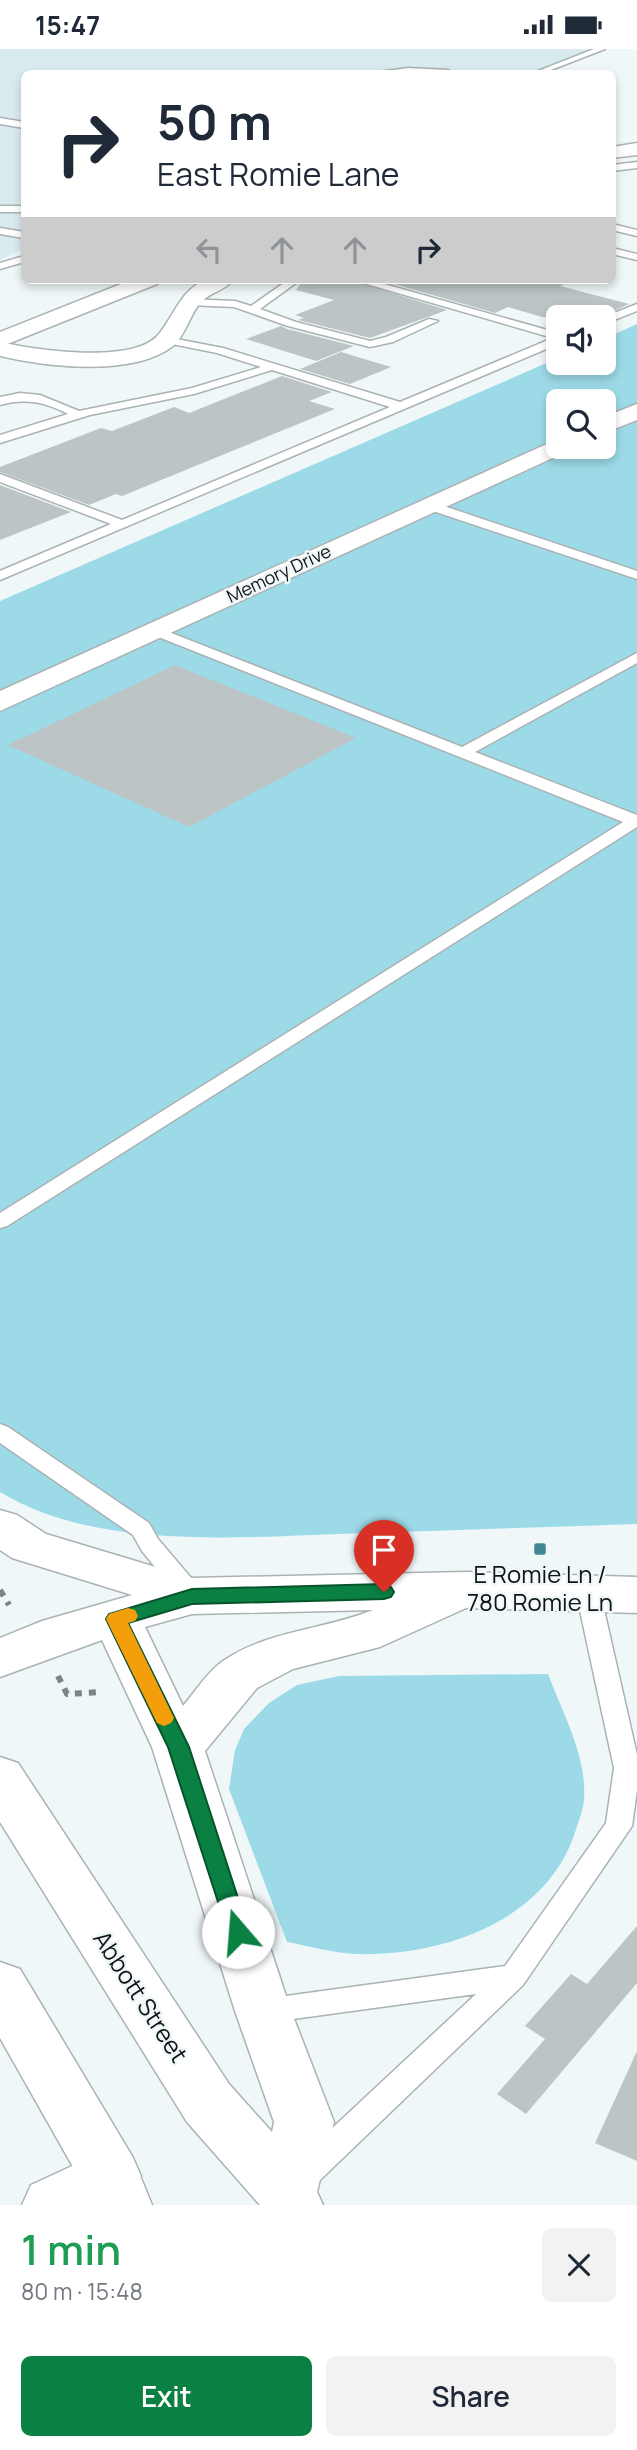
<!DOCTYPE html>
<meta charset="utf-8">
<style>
:root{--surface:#fff;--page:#f2f2f3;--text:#1f2937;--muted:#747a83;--accent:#0b8043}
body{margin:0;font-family:Manrope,sans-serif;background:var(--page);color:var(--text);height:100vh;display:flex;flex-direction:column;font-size:26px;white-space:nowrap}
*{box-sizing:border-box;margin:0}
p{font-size:23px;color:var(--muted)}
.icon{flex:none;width:38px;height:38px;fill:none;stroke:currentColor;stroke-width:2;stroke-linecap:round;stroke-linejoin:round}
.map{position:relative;height:2156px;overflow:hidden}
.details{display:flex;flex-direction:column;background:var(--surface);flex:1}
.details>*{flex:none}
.hud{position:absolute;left:21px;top:21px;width:595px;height:214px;border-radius:10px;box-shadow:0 4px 10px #0003;background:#fff;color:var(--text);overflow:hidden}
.tools{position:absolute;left:546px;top:256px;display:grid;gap:14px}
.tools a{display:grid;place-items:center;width:70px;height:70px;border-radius:10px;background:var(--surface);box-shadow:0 4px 10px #0003;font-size:35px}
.pin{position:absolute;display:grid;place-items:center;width:60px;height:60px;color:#fff;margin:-72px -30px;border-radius:50% 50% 50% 0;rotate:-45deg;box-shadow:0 0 7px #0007}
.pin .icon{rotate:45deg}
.me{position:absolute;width:77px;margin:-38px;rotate:342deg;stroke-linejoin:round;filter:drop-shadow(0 0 5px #0008)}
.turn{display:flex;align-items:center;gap:24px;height:147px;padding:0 21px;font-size:32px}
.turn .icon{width:91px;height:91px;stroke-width:2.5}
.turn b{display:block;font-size:49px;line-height:60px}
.lanes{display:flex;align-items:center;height:66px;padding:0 21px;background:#0003;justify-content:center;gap:35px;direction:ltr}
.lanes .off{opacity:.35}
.round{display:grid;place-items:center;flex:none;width:74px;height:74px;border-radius:10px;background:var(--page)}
.summary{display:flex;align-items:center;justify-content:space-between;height:119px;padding:0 21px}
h1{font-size:42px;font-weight:600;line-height:52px;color:#1e9e55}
.button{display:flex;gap:14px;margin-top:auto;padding:14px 21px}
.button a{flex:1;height:80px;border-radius:10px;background:var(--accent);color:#fff;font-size:28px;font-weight:600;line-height:80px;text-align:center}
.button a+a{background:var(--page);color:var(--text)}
.status{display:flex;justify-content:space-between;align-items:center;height:49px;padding:0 35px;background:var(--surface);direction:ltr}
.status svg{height:19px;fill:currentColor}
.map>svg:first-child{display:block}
.built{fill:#daebef}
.green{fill:#9ddae8;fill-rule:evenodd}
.building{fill:#bcc4c6}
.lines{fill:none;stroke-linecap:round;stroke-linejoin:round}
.service-casing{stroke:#aab2b4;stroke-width:3}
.minor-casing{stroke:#aab2b4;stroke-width:3}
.secondary-casing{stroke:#aab2b4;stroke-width:3}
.trunk-casing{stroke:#aab2b4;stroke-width:3}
.path{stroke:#7e8384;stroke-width:6;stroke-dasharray:7 7;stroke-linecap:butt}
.service{fill:#fff;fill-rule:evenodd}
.minor{fill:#fff;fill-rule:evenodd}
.secondary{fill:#fff;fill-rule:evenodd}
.trunk{fill:#fff;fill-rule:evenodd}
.route{fill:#0b8043;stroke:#07532c;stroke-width:2}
.slow{fill:#f59e0b}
.poi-dot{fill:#428795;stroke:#eff7f8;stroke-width:2.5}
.labels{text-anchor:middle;stroke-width:5;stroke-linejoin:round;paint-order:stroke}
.far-street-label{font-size:18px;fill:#101314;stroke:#eff7f8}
.near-poi-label{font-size:24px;fill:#101314;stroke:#eff7f8}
.near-street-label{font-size:24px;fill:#101314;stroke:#eff7f8}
</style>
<div class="status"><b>15:47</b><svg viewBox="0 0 49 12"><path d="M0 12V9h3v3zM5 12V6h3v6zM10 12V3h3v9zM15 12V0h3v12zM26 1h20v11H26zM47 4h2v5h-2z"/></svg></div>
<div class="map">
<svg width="637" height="2156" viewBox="0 0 637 2156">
<rect width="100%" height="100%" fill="#eff7f8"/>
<path class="built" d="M0 0H598L528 24H24V200L0 211Z"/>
<path class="green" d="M637 275V1475C546 1478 456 1481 365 1484 253 1487 99 1504 0 1443V552L558 309V313H604V290ZM558 352H604V397H558Z
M548 1625C563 1665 587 1707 584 1751 583 1760 580 1769 577 1777 551 1870 445 1908 355 1905 333 1904 309 1897 287 1893L229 1740 235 1701 244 1680 269 1654 297 1636 339 1627Z"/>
<path class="building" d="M303 231H350L447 261 370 289 298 271 304 269 295 266 334 251 296 241Z
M380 231H572L560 237 629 255 601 268H542L508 258 495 264Z
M281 277 287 280 354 297 316 312 246 290Z
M341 303 391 318 350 335 300 320Z
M282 327 332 343 309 352 335 360 122 447 116 445 89 456 0 423V418L101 379 112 382 174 358 189 364Z
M0 436 71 463 0 491Z
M175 616 356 689 189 778 8 696Z
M637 1877V1934L526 2065 497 2045 545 1990 525 1977 571 1925 587 1935Z
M637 2002V2112L595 2094Z"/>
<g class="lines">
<defs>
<path id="service" d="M594 0H605L543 24H533Z
M408 19 448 21 452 24H372Z
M0 69 24 73V79L0 75Z
M637 113V119L612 122V116Z
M0 157H24V163H0Z
M612 175 637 181V187L612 181Z
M0 179 24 183V189L0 185Z
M612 199 637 205V211L612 205Z
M24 207V213L0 220V214Z
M288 231H300L260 260 296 273 370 292 386 288 429 270 438 272 393 293 370 298 288 277 234 258 188 256 183 253 188 250 235 252 251 257Z
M353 231H370L558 284V295L0 531V522L111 475 0 433V425L122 471 390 358 272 321 194 345 90 366 0 394V386L68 365C45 353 25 349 0 356V348L20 344 40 346 79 362 192 339 261 318 217 304 162 293V289L166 288 223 299 400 353 553 289Z
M637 255V262L604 275V268Z
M429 452 637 522V530L424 459V453Z
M156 578 462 698 637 604V614L475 703 637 766V778L7 1177 0 1179V1164L623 773 151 585V579Z
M0 1375 8 1378 149 1474 158 1490 198 1537 201 1543 198 1549 189 1552 180 1549 142 1502 133 1486 0 1394Z
M588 1534 597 1537 600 1543 637 1706V1741L632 1777 523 1936 319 2132 308 2136 297 2132 293 2122 297 2112 476 1945 264 1974 254 1971 250 1962 254 1953 264 1950 505 1917 606 1774 614 1719 576 1543 579 1537Z"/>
<path id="minor" d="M204 231H233C226 241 211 243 202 252 190 264 186 286 173 297 133 328 46 318 0 307V293C35 301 134 316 159 285 175 265 180 243 204 231Z
M637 355V371L604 384V368Z
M558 390V397H571L568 402 0 662V642Z
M111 2099 132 2107 141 2127 132 2147 113 2156H22L31 2136Z"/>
<path id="secondary" d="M0 1461 17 1466 46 1485 192 1529 466 1523 637 1528V1564L466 1559 380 1598 293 1620 257 1639 205 1702 291 1962 334 2073 317 2143 323 2156H260L187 2073 0 1773V1708L18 1714 229 2035 272 2083 274 2073 235 1962 152 1698 102 1591 0 1628V1589L42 1572 132 1546 12 1509 0 1501ZM373 1561C324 1581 268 1581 223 1612 208 1622 195 1643 183 1657L145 1578 192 1565Z
M0 1913 20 1920 132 2107 152 2156H92L85 2139 0 1989Z"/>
<path id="trunk" d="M637 94V106L612 109V98Z
M131 231H161L157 235 0 298V283Z"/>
</defs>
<use href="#service" class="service-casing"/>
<use href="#minor" class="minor-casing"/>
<use href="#secondary" class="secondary-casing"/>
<use href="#trunk" class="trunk-casing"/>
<path class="path" d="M0 1541 9 1556
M58 1627 67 1645 102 1643"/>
<use href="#service" class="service"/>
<use href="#minor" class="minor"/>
<use href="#secondary" class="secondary"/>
<use href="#trunk" class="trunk"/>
</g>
<path class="route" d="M384 1535 391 1538 394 1543 391 1548 384 1550 192 1555 128 1574 189 1698 249 1883 246 1890 238 1893 230 1890 168 1698 106 1570 109 1565 192 1540Z"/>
<path class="slow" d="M128 1559 135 1561 138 1567 135 1572 128 1574 174 1669 171 1674 164 1677 157 1674 106 1570 109 1565Z"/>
<rect class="poi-dot" x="533" y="1493" width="14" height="14" rx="3.5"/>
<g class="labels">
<g class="far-street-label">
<text transform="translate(279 525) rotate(-25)" y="6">Memory Drive</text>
</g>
<g class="near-poi-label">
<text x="540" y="1534">E Romie Ln /<tspan x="540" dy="28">780 Romie Ln</tspan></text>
</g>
<g class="near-street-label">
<text transform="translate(140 1948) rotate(57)" y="8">Abbott Street</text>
</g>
</g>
</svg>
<div class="tools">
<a><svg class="icon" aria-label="sound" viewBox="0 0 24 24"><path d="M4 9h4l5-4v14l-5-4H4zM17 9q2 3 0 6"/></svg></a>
<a><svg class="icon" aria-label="search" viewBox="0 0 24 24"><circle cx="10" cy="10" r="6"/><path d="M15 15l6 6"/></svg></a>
</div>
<div class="pin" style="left:384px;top:1543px;background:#d93025"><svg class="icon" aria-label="arrive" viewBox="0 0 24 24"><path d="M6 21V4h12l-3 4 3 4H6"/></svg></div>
<svg class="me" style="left:238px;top:1883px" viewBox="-20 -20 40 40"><circle r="19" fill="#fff"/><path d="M0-13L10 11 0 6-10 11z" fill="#0b8043"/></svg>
<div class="hud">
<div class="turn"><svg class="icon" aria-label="right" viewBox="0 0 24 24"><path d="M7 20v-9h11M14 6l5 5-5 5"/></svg><div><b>50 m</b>East Romie Lane</div></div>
<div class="lanes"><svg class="icon off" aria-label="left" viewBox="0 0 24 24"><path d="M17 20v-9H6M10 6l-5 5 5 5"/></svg><svg class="icon off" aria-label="ahead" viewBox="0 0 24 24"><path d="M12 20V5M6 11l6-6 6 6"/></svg><svg class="icon off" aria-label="ahead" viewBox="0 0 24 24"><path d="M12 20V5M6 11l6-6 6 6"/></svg><svg class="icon" aria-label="right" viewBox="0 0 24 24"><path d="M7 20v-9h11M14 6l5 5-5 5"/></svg></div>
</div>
</div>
<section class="details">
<div class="summary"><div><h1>1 min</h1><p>80 m · 15:48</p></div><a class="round"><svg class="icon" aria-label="close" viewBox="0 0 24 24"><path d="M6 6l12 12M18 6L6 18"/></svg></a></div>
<div class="button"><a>Exit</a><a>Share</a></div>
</section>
